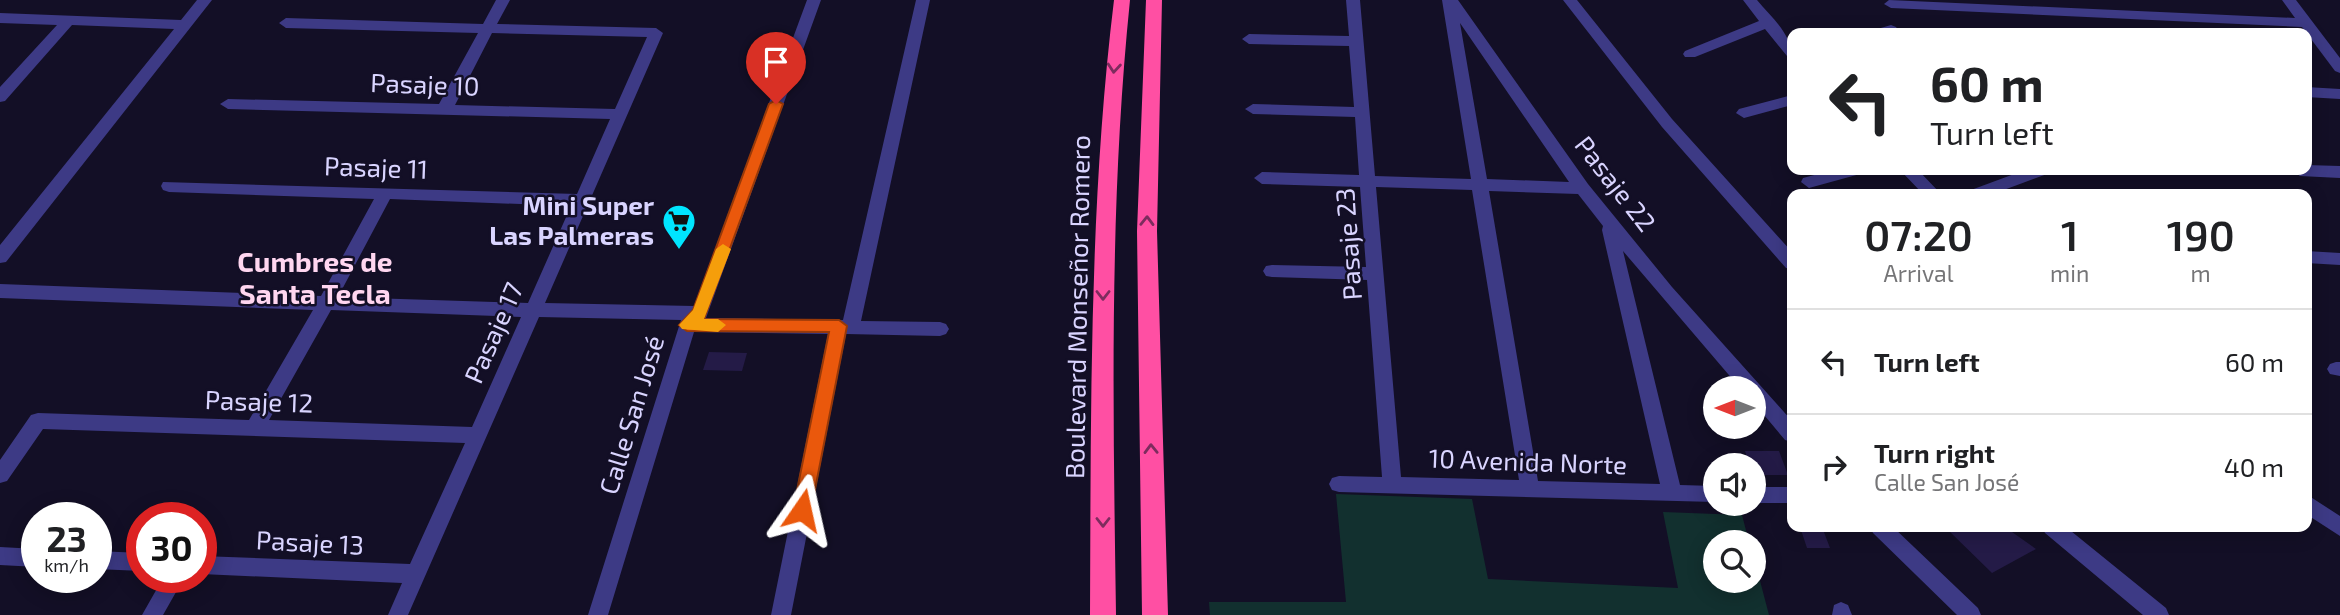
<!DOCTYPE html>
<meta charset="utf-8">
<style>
:root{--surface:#fff;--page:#f6f6f6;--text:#202124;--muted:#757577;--line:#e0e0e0}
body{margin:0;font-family:"Exo 2",sans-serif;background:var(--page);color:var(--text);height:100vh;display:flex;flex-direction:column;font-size:26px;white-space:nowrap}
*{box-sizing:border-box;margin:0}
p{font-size:23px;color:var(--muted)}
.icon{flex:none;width:38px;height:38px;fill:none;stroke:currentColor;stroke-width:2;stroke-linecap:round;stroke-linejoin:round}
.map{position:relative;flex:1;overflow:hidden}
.side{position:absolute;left:1787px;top:189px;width:525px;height:343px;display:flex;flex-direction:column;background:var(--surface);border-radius:14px;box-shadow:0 4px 18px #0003}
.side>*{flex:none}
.guide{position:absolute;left:1787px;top:28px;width:525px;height:147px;border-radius:14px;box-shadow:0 4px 18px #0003;background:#fff;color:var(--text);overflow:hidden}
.needle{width:46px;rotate:270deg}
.buttons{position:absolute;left:1703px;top:376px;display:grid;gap:14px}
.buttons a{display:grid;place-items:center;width:63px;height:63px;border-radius:50%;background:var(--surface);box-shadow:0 4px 18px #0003;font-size:35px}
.speed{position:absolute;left:21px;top:502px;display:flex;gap:14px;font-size:35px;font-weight:700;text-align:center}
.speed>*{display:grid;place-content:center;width:91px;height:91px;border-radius:50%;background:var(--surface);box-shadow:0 4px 18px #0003;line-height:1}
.speed small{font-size:18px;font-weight:400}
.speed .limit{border:10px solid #d22;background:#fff;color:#111}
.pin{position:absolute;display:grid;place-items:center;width:60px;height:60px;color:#fff;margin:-72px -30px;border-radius:50% 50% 50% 0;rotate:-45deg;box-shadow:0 0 7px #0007}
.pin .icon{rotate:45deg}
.me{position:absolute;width:77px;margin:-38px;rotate:11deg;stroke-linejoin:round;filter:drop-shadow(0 0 5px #0008)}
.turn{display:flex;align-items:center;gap:24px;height:147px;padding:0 28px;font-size:32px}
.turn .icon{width:91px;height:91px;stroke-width:2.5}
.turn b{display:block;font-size:49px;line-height:60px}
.eta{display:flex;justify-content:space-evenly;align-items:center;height:119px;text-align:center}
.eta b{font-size:42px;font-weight:600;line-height:49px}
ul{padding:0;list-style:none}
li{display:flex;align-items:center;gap:21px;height:105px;padding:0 28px;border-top:2px solid var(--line)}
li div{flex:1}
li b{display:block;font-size:26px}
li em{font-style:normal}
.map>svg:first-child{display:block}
.green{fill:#12302f}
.building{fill:#241b47}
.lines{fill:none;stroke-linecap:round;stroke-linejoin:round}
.street{fill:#3d3a85;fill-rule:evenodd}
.highway{fill:#ff4fa3;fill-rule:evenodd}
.oneway{stroke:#7d2c5e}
.route{fill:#ea580c;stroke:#983908;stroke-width:2}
.slow{fill:#f59e0b}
.labels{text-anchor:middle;stroke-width:5;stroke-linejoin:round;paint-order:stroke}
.street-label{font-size:26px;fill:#d9d4ff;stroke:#130f26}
.poi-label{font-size:26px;font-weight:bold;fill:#d9d4ff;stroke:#130f26;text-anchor:end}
.neighbourhood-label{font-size:28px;font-weight:bold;fill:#ffd6f0;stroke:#130f26}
</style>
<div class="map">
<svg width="2340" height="615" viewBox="0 0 2340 615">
<rect width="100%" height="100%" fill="#130f26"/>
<path class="green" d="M1336 494 1472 499 1488 579 1678 588 1663 512 1742 515 1749 542H1715V581H1754V558L1769 615H1210L1209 602H1346Z"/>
<path class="building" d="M709 352 747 353 742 371 703 370Z
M1745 451H1779L1788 475H1754V466H1750Z
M1800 527H1822L1830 548H1807Z
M1948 530 2012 532 2036 549 1992 573Z"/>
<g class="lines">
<path class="street" d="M197 0H212L6 262 0 263V245L174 29 72 25 5 101 0 102V87L57 25 0 23V13L181 20Z
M496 0H510L497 24 656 28 663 33 545 303 694 306 807 0H821L706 318 843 320 916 0H930L861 321 940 322 946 324 949 329 946 334 940 336 846 334 791 615H771L828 334 694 332 608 615H588L681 320 539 317 408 615H388L402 583 201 574V556L410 564 465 443 43 429 7 481 0 483V460L31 415 38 413 249 420 313 310 0 298V284L321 296 374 199 169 192 163 190 161 186 163 182 577 194 610 119 228 109 220 104 228 99 439 104 478 33 286 28 279 23 286 18 483 24ZM492 33 647 37 615 109 455 105ZM390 199 571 206 528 303 338 297ZM331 310 521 317 472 427 269 420Z
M1346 0H1360L1375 176 1471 179 1442 0H1458L1588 184 1672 287 1792 421V442L1785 440 1754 403V388H1740L1623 251 1680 485 1715 486V502L1339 492 1332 490 1329 484 1332 478 1339 476 1382 477 1367 280 1272 277 1266 276 1263 271 1266 266 1272 265 1366 267 1360 187 1262 184 1254 178 1262 172 1359 175 1355 117 1253 114 1245 109 1253 104 1354 107 1349 46 1249 44 1242 39 1249 34 1349 36ZM1460 23 1569 182 1487 179ZM1376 187 1472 190 1519 480 1401 477ZM1489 191 1578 194 1603 226 1602 230 1660 484 1538 481Z
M1563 0H1577L1672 119 1792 252V269L1786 268 1662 127Z
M1743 0H1757C1772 18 1792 34 1792 58L1787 56 1765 29 1695 57H1685L1683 54 1685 51 1759 21Z
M1889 0 2295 18 2282 0H2296L2340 58V73L2335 71 2302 27 1891 8 1884 4Z
M1891 25 1896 27 1898 30 1896 33H1872L1874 30Z
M2306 87 2340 89V99L2306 97Z
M1792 95V105L1744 118 1736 113 1739 109Z
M2306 165 2340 166V178L2300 176 2292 170H2306Z
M1833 170H1862L1860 174 1809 188 1801 182 1803 178Z
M1900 170H1918L1941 194H1923Z
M2025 170H2049L2047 174 1993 194H1969L1971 190Z
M2306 251 2340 253V265L2306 263Z
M2336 362H2340V376L2330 374 2327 369 2330 364Z
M1754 487H1792V503H1754Z
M2306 494 2340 516V536L2306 514Z
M1870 527H1893L1978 608 1981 615H1957L1873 533Z
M2042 527H2066L2166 608 2169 615H2143L2045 533Z
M0 547 37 549V567L0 565Z
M96 551 142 553V571L96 569Z
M163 578H184L163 615H142Z
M1841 602 1848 605 1852 615H1832L1834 605Z"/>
<path class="highway" d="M1114 0H1130C1109 205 1113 409 1116 615H1090C1091 409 1089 205 1114 0Z
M1146 0H1162L1157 231 1168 615H1142L1137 231Z"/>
</g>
<defs><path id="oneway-chevron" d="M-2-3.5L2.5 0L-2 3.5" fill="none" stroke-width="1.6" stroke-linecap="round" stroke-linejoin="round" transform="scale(1.75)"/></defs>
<g class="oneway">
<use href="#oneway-chevron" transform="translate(1114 68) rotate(95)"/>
<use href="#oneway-chevron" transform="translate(1147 221) rotate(-89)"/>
<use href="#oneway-chevron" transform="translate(1103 295) rotate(90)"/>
<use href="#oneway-chevron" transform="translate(1151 449) rotate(-91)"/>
<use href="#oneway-chevron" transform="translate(1103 522) rotate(90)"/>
</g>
<path class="route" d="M776 100 783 104 704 319 839 320 847 326 811 510 808 516 802 518 796 516 793 510 829 332 687 331 679 325 693 310 769 104Z"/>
<path class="slow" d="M723 244 731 249 704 319H718L726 325 718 332 682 329 679 325 693 310 716 249Z"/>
<defs>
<symbol id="supermarket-pin" viewBox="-11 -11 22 30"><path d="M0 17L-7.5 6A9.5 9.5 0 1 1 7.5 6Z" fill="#00e5ff" stroke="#130f26"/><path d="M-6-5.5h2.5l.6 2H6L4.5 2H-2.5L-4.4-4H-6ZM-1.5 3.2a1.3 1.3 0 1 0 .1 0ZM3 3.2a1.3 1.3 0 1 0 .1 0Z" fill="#111"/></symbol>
</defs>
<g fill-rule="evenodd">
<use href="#supermarket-pin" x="660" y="202" width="38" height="52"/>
</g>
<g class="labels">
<g class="street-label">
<text transform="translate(425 85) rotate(2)" y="9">Pasaje 10</text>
<text transform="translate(376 168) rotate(2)" y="9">Pasaje 11</text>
<text transform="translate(1615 184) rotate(52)" y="9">Pasaje 22</text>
<text transform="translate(1349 244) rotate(-94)" y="9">Pasaje 23</text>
<text transform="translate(1078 307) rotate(-89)" y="9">Boulevard Monseñor Romero</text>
<text transform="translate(494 333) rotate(-66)" y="9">Pasaje 17</text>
<text transform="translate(259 402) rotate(2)" y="9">Pasaje 12</text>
<text transform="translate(632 415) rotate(-73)" y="9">Calle San José</text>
<text transform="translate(1528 462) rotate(2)" y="9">10 Avenida Norte</text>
<text transform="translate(310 543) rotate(3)" y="9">Pasaje 13</text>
</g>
<g class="poi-label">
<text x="654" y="215">Mini Super<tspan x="654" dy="30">Las Palmeras</tspan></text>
</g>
<g class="neighbourhood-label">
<text x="315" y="272">Cumbres de<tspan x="315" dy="32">Santa Tecla</tspan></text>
</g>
</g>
</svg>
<div class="buttons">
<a><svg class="needle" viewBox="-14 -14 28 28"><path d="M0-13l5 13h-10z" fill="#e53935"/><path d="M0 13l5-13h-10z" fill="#757577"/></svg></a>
<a><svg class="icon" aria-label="sound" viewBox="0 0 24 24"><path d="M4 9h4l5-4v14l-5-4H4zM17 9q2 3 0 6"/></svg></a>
<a><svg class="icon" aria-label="search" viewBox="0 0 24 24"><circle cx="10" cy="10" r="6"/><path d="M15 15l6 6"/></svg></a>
</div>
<div class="speed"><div>23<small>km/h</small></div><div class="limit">30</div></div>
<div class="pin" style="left:776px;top:104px;background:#d93025"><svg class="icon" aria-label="arrive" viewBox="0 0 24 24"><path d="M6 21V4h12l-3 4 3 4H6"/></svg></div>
<svg class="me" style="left:802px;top:510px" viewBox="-20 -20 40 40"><path d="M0-17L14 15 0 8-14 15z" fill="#ea580c" stroke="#fff" stroke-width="4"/></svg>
<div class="guide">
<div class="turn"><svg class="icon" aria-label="left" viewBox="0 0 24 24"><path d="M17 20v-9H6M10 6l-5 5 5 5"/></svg><div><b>60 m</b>Turn left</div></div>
</div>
<section class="side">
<div class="eta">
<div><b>07:20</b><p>Arrival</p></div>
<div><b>1</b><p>min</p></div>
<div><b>190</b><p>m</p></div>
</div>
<ul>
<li><svg class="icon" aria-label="left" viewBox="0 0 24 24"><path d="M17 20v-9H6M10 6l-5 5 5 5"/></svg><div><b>Turn left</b></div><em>60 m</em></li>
<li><svg class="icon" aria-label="right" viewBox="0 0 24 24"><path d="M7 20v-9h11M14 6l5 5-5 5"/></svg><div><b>Turn right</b><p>Calle San José</p></div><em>40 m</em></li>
</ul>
</section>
</div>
